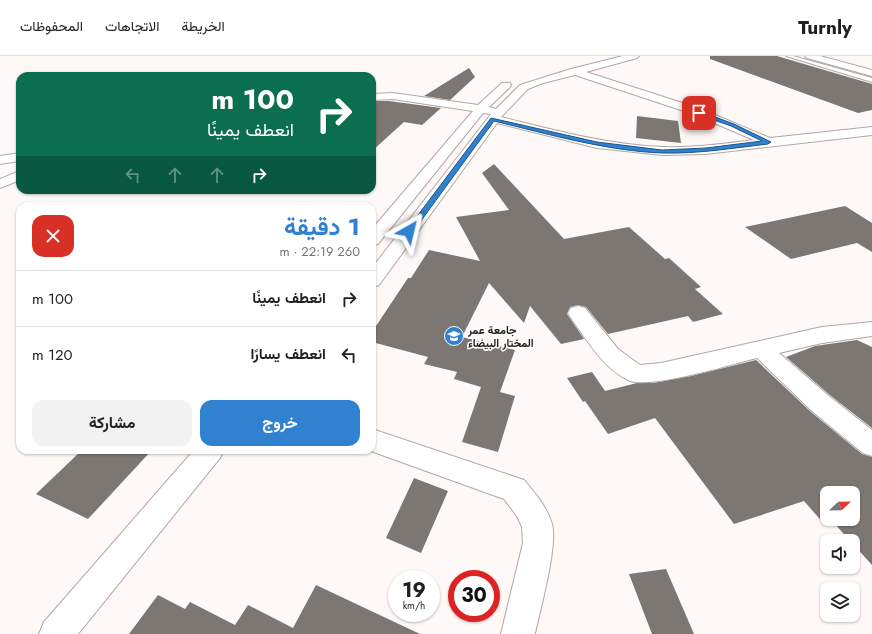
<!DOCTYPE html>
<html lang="ar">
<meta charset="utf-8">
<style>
:root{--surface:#fff;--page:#f2f2f2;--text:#202124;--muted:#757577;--line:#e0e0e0;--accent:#3082d1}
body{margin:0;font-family:Jost,Vazirmatn,sans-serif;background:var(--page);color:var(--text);direction:rtl;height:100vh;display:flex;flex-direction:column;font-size:15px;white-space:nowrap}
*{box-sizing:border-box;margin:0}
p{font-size:13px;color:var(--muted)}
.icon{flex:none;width:22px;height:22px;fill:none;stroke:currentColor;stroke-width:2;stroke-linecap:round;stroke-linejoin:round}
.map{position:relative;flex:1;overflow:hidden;direction:ltr}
.side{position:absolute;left:16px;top:146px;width:360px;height:252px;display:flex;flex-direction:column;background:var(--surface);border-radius:12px;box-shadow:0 1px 3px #0004;direction:rtl}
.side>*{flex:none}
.top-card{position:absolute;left:16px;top:16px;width:360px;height:122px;border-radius:12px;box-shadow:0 1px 3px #0004;direction:rtl;background:#0b6e4f;color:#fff;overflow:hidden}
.needle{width:26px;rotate:68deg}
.fabs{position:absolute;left:820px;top:430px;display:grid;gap:8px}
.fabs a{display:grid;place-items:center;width:40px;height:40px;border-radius:8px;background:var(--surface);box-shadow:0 1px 3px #0004;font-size:20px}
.speed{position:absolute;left:388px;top:514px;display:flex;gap:8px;font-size:20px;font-weight:700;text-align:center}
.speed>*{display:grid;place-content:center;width:52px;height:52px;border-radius:50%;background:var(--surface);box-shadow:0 1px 3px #0004;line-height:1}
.speed small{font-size:10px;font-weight:400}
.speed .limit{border:6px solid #d22;background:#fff;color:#111}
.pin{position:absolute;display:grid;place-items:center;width:34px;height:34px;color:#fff;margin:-17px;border-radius:8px;box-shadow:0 2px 6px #0006}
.me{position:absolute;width:44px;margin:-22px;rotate:37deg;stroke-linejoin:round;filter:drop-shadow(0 0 3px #0008)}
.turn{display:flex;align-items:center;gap:14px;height:84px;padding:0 16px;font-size:18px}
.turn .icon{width:52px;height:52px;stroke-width:2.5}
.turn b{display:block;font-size:28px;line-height:34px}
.lanes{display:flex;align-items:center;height:38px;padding:0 16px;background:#0003;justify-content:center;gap:20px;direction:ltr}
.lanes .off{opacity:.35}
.round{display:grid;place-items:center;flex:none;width:42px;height:42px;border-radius:12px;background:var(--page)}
.head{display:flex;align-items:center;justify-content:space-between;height:68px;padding:0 16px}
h1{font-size:24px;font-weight:700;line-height:30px;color:var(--accent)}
.cta{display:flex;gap:8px;margin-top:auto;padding:8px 16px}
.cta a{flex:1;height:46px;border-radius:12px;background:var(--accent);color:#fff;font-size:16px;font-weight:700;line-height:46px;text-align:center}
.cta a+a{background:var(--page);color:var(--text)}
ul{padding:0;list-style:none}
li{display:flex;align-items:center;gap:12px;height:56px;padding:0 16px;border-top:1px solid var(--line)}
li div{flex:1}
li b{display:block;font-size:15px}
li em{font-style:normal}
header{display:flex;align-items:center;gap:24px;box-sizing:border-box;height:56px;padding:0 20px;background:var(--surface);border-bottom:1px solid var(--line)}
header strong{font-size:19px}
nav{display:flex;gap:22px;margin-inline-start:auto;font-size:14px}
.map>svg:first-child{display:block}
.building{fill:#7d7774;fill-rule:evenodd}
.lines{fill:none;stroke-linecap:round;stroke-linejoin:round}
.lane-casing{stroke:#afa8a6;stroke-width:2}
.street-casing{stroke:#afa8a6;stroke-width:2}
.highway-casing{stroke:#afa8a6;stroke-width:2}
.lane{fill:#fff;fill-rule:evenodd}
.street{fill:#fff;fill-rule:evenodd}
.highway{fill:#fff;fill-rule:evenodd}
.route{fill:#3082d1;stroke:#1f5488}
.labels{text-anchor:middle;stroke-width:3;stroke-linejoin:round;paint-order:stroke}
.poi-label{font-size:11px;font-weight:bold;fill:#1d1a19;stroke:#fff;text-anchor:start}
</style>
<header>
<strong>Turnly</strong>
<nav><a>الخريطة</a><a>الاتجاهات</a><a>المحفوظات</a></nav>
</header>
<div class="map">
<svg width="872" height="578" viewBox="0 0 872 578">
<rect width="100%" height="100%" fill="#fef8f6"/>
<path class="building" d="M710 0H777L872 28V54L858 57 710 3Z
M469 12 475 21 450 44 424 40Z
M372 45H389L441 52 422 69 404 66 372 95Z
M637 60 678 65 681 87 636 82Z
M494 108 564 183 629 171 665 203 669 202 701 231 695 233 723 258 693 266 688 260 608 278 586 251 578 249 570 251 567 258 584 283 561 288 530 250 524 267 489 227 462 281 515 294 500 336 515 340 498 396 462 386 481 331 454 323 457 316 424 308 428 301 372 286V276L408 222H411L429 194 480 205 456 161 509 154 482 117Z
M845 150 872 167V196L857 187 791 203 745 171Z
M857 284 872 291V372L831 340 786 301 815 290Z
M756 304 811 356 862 398 872 401V509L853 488V485H850L834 467 825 469 804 445 734 468 655 362 608 378 585 345 583 346 567 322 592 316 605 335 637 327H653L691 320ZM827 437H853V463H827Z
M82 394H152L88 463 36 438Z
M414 422 448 435 421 497 386 482Z
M666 513 694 578H652L629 518Z
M316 529 420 578H129L158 539 185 553 190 546 235 569 248 549 293 572Z"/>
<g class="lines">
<defs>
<path id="lane" d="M786 0H793L872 22V26Z"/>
<path id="street" d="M623 0H639L637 2 586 16 701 53 770 82 872 71V79L705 98 662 99 597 92 497 67 379 229 372 231V212L491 58 483 57 378 188 372 189V173L473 55 393 43 372 44V38L393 37 478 49 502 27H510L511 29 510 31 489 51 496 53 520 29 571 13ZM575 19 693 58 754 84C723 88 693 92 662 91 608 89 554 74 501 61L528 33 543 27Z
M20 97V105L0 108V100Z
M20 115V124L0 132V123Z
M578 250 585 252 618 293 640 309 661 307 822 271 872 266V280L822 287 779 297 830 341 872 374V400L863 397 812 355 757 302C732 308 648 334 628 324 603 312 587 284 571 262L568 257 571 252Z
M372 373 524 424C535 437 547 451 552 468 558 490 540 553 535 578H501L523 487 522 471 517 460 504 443 368 394H372Z
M194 394H224L220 402 78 578H39L44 566Z"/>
<path id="highway" d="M805 0H820L872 14V20L807 2Z"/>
</defs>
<use href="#lane" class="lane-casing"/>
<use href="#street" class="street-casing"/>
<use href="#highway" class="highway-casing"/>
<use href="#lane" class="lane"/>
<use href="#street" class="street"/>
<use href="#highway" class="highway"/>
</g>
<path class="route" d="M699 55 734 68 771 86 768 88C733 92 698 98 662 97 607 95 548 78 494 65L412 177 406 175 491 62 597 86 662 94 706 92 762 85 731 70 697 58Z"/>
<defs>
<symbol id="university-disc" viewBox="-11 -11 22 22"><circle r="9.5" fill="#3082d1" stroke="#fff"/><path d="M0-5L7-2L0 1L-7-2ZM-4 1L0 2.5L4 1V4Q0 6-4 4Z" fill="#fff"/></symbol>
</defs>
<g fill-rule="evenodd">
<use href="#university-disc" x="443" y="269" width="22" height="22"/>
</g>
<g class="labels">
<g class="poi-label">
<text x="468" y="278">جامعة عمر<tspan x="468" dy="13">المختار البيضاء</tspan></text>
</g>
</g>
</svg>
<div class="fabs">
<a><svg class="needle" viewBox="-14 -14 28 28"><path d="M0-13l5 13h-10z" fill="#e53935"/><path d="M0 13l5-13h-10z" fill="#757577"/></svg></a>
<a><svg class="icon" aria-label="sound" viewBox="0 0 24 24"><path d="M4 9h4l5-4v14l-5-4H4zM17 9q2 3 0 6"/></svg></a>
<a><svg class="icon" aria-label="layers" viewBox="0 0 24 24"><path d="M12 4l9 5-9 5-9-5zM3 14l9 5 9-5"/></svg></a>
</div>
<div class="speed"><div>19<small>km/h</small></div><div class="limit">30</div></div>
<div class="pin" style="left:699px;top:57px;background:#d93025"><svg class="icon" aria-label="arrive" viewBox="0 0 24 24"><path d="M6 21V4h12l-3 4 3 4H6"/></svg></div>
<svg class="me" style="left:409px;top:175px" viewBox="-20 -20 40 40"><path d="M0-17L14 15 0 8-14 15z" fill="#3082d1" stroke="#fff" stroke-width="4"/></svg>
<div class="top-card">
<div class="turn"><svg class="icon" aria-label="right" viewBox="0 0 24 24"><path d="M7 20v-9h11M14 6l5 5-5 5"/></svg><div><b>100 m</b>انعطف يمينًا</div></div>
<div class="lanes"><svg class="icon off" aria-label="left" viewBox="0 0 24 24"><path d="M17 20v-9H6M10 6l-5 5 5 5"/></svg><svg class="icon off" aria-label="ahead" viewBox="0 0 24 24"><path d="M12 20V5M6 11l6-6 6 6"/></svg><svg class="icon off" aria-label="ahead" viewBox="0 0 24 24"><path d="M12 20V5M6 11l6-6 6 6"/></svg><svg class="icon" aria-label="right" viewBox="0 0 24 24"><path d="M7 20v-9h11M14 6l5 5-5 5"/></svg></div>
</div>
<section class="side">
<div class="head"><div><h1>1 دقيقة</h1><p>260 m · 22:19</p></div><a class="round" style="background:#d93025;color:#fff"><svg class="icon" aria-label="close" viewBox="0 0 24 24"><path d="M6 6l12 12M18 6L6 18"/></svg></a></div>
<ul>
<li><svg class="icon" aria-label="right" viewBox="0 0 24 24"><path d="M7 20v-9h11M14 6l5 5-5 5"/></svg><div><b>انعطف يمينًا</b></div><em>100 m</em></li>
<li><svg class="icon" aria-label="left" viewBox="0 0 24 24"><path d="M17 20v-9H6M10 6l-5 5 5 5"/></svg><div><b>انعطف يسارًا</b></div><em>120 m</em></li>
</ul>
<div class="cta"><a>خروج</a><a>مشاركة</a></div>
</section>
</div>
